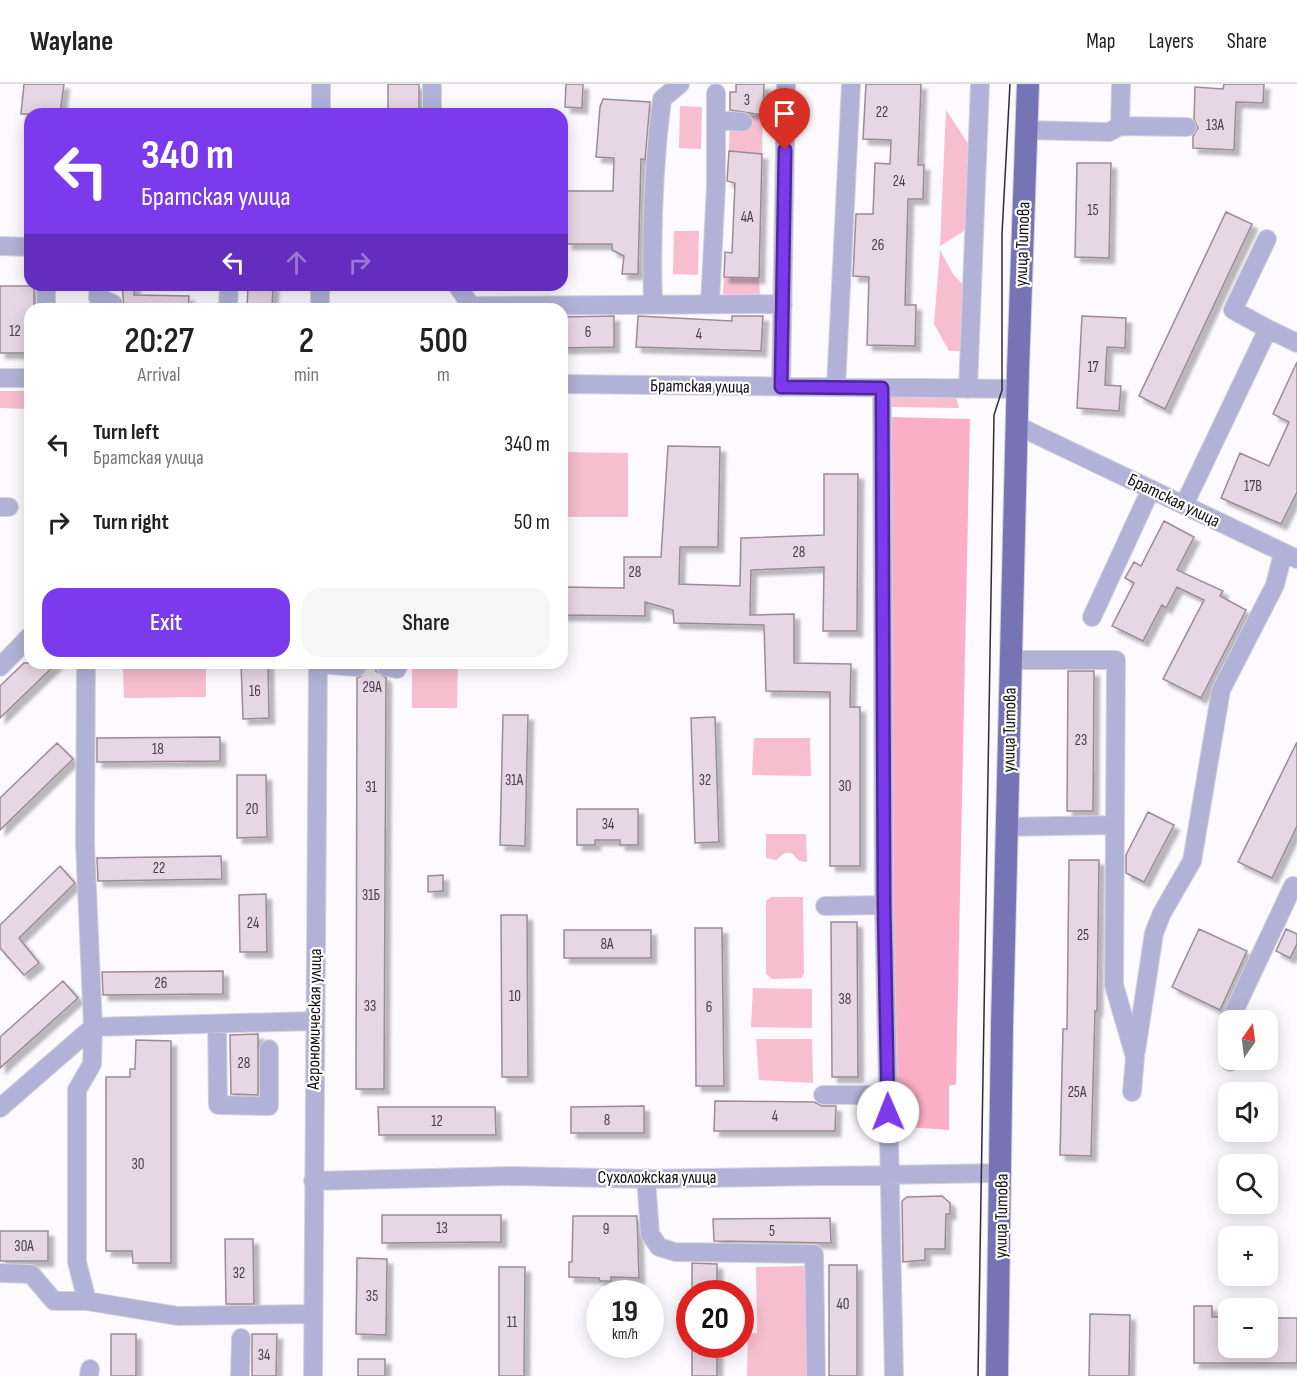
<!DOCTYPE html>
<meta charset="utf-8">
<style>
:root{--surface:#fff;--page:#f6f6f6;--text:#222;--muted:#767676;--line:#e0e0e0;--accent:#7c3aed}
body{margin:0;font-family:"Sofia Sans Condensed",sans-serif;background:var(--page);color:var(--text);height:100vh;display:flex;flex-direction:column;font-size:22px;white-space:nowrap}
*{box-sizing:border-box;margin:0}
p{font-size:20px;color:var(--muted)}
.icon{flex:none;width:33px;height:33px;fill:none;stroke:currentColor;stroke-width:2;stroke-linecap:round;stroke-linejoin:round}
.map{position:relative;flex:1;overflow:hidden}
.side{position:absolute;left:24px;top:219px;width:544px;height:366px;display:flex;flex-direction:column;background:var(--surface);border-radius:18px;box-shadow:0 3px 15px #0003}
.side>*{flex:none}
.guide{position:absolute;left:24px;top:24px;width:544px;height:183px;border-radius:18px;box-shadow:0 3px 15px #0003;background:#7c3aed;color:#fff;overflow:hidden}
.needle{width:39px;rotate:14deg}
.fabs{position:absolute;left:1218px;top:926px;display:grid;gap:12px}
.fabs a{display:grid;place-items:center;width:60px;height:60px;border-radius:12px;background:var(--surface);box-shadow:0 3px 15px #0003;font-size:30px}
.speed{position:absolute;left:586px;top:1196px;display:flex;gap:12px;font-size:30px;font-weight:700;text-align:center}
.speed>*{display:grid;place-content:center;width:78px;height:78px;border-radius:50%;background:var(--surface);box-shadow:0 3px 15px #0003;line-height:1}
.speed small{font-size:15px;font-weight:400}
.speed .limit{border:9px solid #d22;background:#fff;color:#111}
.pin{position:absolute;display:grid;place-items:center;width:51px;height:51px;color:#fff;margin:-62px -26px;border-radius:50% 50% 50% 0;rotate:-45deg;box-shadow:0 0 6px #0007}
.pin .icon{rotate:45deg}
.me{position:absolute;width:66px;margin:-33px;rotate:359deg;stroke-linejoin:round;filter:drop-shadow(0 0 4px #0008)}
.turn{display:flex;align-items:center;gap:21px;height:126px;padding:0 18px;font-size:27px}
.turn .icon{width:78px;height:78px;stroke-width:2.5}
.turn b{display:block;font-size:42px;line-height:51px}
.lanes{display:flex;align-items:center;height:57px;padding:0 18px;background:#0003;justify-content:center;gap:30px;direction:ltr}
.lanes .off{opacity:.35}
.eta{display:flex;justify-content:space-evenly;align-items:center;height:102px;text-align:center}
.eta b{font-size:36px;font-weight:600;line-height:42px}
.button{display:flex;gap:12px;margin-top:auto;padding:12px 18px}
.button a{flex:1;height:69px;border-radius:18px;background:var(--accent);color:#fff;font-size:24px;font-weight:600;line-height:69px;text-align:center}
.button a+a{background:var(--page);color:var(--text)}
ul{padding:0;list-style:none}
li{display:flex;align-items:center;gap:18px;height:78px;padding:0 18px}
li div{flex:1}
li b{display:block;font-size:22px}
li em{font-style:normal}
header{display:flex;align-items:center;gap:36px;box-sizing:border-box;height:84px;padding:0 30px;background:var(--surface);border-bottom:2px solid var(--line)}
header strong{font-size:28px}
nav{display:flex;gap:33px;margin-inline-start:auto;font-size:21px}
.map>svg:first-child{display:block}
.green{fill:#f6bece}
.forest{fill:#fbafc6}
.building{fill:#e7d6e3;stroke:#9b8b97;stroke-width:1.5;filter:url(#shadow)}
.lines{fill:none;stroke-linecap:round;stroke-linejoin:round}
.minor-tunnel{stroke:#d9d7db;stroke-width:18;stroke-dasharray:18 9;stroke-linecap:butt}
.minor-casing{stroke:#d6d4d8;stroke-width:20}
.major-casing{stroke:#d6d4d8;stroke-width:24}
.minor{stroke:#b2b2d8;stroke-width:18}
.major{stroke:#7774b6;stroke-width:22}
.tram{stroke:#2f2c31;stroke-width:1.5}
.route-casing{stroke:#51269a;stroke-width:15}
.route{stroke:#7c3aed;stroke-width:10}
.labels{text-anchor:middle;stroke-width:4.5;stroke-linejoin:round;paint-order:stroke}
.number-label{font-size:15px;fill:#464047}
.street-label{font-size:18px;fill:#110e13;stroke:#fff}
</style>
<header>
<strong>Waylane</strong>
<nav><a>Map</a><a>Layers</a><a>Share</a></nav>
</header>
<div class="map">
<svg width="1297" height="1292" viewBox="0 0 1297 1292">
<defs>
<filter id="shadow"><feDropShadow dx="5.5" dy="5.5" stdDeviation="1.5" flood-color="#0004"/></filter>
</defs>
<rect width="100%" height="100%" fill="#fcfafe"/>
<path class="green" d="M680 22 702 23 701 65 679 64Z
M946 26 971 64 967 145 940 162Z
M730 30 763 31 762 70 729 67Z
M674 147H699L698 191 673 190Z
M940 166 953 190 965 203 962 267H949L934 240Z
M724 193 759 194 760 213 723 210Z
M0 307H30V325L0 324Z
M896 308 955 310 959 324 891 323 890 314Z
M563 368 628 369V433H563Z
M412 579H458L457 624H412Z
M206 584V613L124 614 123 585Z
M754 654H810L811 692 752 691Z
M766 750H806L807 778 799 777 792 769H785L776 776 766 774Z
M771 813H803L804 890 801 894 772 895 766 890V817Z
M753 904 812 905V944L751 943Z
M756 955H812L813 999 759 996Z
M805 1182 807 1292H747L748 1250 757 1249 756 1183Z"/>
<path class="forest" d="M887 333 970 335 956 1000 949 1002V1046L893 1042Z"/>
<path class="building" d="M24 0H64L60 30H21Z
M388 0H419V30H388Z
M566 0H583L582 24 565 23Z
M736 0H764L763 31 730 26V8H736Z
M866 0H921L918 81H924L923 115H908L905 221H916L915 262 867 261 869 193 853 192 856 130H873L875 79 890 80 891 56 863 55Z
M1224 0H1264L1263 19 1236 18 1234 66 1193 64V52L1198 44 1194 35 1195 3 1223 5Z
M603 15 650 18 645 76 641 75 638 190H622L624 172 612 166V160H567V131H562V107H613L614 74 596 73 600 23Z
M729 67 762 70 759 194 724 193 725 168 732 169 735 99 727 97Z
M1077 79H1111L1109 174 1075 173Z
M1226 128 1252 140 1165 325 1139 312Z
M122 201H135L134 211 189 212 188 225H124Z
M248 201H273L272 225H247Z
M0 202H34V225H30V269H0Z
M614 232V263L562 264V233Z
M638 232 732 237V232H763L761 267 636 263Z
M1082 232 1126 234 1125 264 1107 263 1105 301 1121 302 1119 327 1077 324Z
M1297 278V408L1281 440 1221 414 1240 369 1269 382 1289 338 1273 330Z
M668 362 720 363 718 463H680L679 500 740 502 741 454 824 451V390H858L857 547H823L824 483 751 486 750 531 794 530V579L851 580 850 623H860V782H830V608L766 607 764 541 674 539 673 526 645 518V532L562 531V503L624 504V473H661Z
M1164 437 1194 453 1177 486 1223 507 1220 512 1246 526 1201 614 1163 595 1204 516 1177 503 1166 524 1162 521 1143 557 1112 542 1134 499 1125 494 1134 478 1141 482Z
M24 579H57L0 634V602Z
M241 579H268L269 634 243 635Z
M367 579H376V587L386 594 384 1005H356L357 594 367 589Z
M1068 587H1094L1093 727H1067Z
M503 631H528L525 762 500 761Z
M715 633 719 758 695 759 691 634Z
M220 653V677L97 678V654Z
M1297 658V742L1272 794 1238 778Z
M57 659 73 675 0 746V714Z
M237 691H266L267 753 237 754Z
M577 725H638V761H620V756H595V761H577Z
M1148 728 1174 741 1144 798 1126 789V771Z
M221 772 222 795 98 797 97 774Z
M1069 776H1099L1097 927H1095L1091 1072 1060 1071 1063 945H1067Z
M60 782 75 799 19 854 39 879 24 891 0 864V841Z
M443 791V807L428 808V792Z
M266 810 267 868H240L239 811Z
M501 831H527L528 993H502Z
M831 838H857L858 993H832Z
M695 844H722L724 1002H696Z
M1199 845 1247 867 1220 926 1172 903Z
M1286 845 1297 850V860L1290 874 1276 867Z
M564 846H651V874H564Z
M223 887V910L103 911 102 888Z
M63 897 78 914 0 984V953Z
M258 950V1011L231 1010 230 951Z
M136 956 171 957V1179H133L132 1167H106V993H130V985H135Z
M715 1017 814 1018 822 1022H836L835 1047H714Z
M644 1022V1049H571V1023Z
M378 1023H495L496 1051H379Z
M942 1112 950 1119V1130H946L945 1165H925V1176L903 1178 902 1117 907 1113Z
M382 1131H501V1158L382 1159Z
M573 1132H637L639 1194 611 1193V1197H600L599 1194 569 1193V1178H572Z
M830 1134 831 1159 714 1157 713 1135Z
M0 1147H48V1177H0Z
M225 1155H253L254 1220H226Z
M357 1174 387 1175 386 1251 356 1250Z
M692 1179 717 1180V1209H692Z
M829 1181H857V1292H829Z
M499 1183H525L524 1292H499Z
M1194 1222H1212V1233H1228V1263H1268V1234H1297V1279H1194Z
M1090 1230 1130 1231 1129 1292H1089Z
M111 1250H136V1292H111Z
M252 1250H277L276 1292H252Z
M692 1260H717V1292H692Z
M358 1275H385V1292H358Z"/>
<g class="lines">
<path class="minor-tunnel" d="M357 583H386"/>
<defs>
<path id="minor" d="M321 30V0
M432 30V0
M716 36 743 38
M1120 42 1187 43
M1026 46 1109 48 1120 42 1121 0
M1267 155 1233 226 1268 245
M0 162 30 163
M46 201V225
M99 201 98 213 113 220V225
M457 201 473 225
M710 219 716 102V9
M653 220C651 150 653 84 662 15L680 0
M473 222 783 220
M228 225 229 201
M320 225V201
M0 294H30
M562 300 1018 305
M781 303 786 0
M836 303 851 0
M882 304 884 821 894 1292
M968 305 980 0
M1018 342 1297 475
M1184 421 1268 245 1297 259
M0 423H9
M1092 533 1151 405
M1011 576H1116L1114 901 1135 973 1132 1008
M318 580 357 583
M0 583 30 552
M386 583 397 585V579
M1007 743 1114 741
M825 822 884 821
M1230 936 1293 802
M217 940 218 1021 269 1022V965
M1136 967 1154 849 1162 829 1192 777 1221 606 1275 501 1283 469
M1230 975V978
M823 1011H888
M0 1024 93 943 85 759 86 579
M646 1094 650 1150 659 1163 675 1168 814 1170 816 1292
M313 1097 513 1092 650 1095 1001 1089
M0 1189 31 1190 54 1217H87L178 1232 312 1230
M87 1217 77 1178V1006L92 980 93 943 314 937
M89 1292 90 1285
M240 1292 241 1254
M313 1292 318 579"/>
<path id="major" d="M997 1292 1002 942 1018 286 1028 0"/>
</defs>
<use href="#minor" class="minor-casing"/>
<use href="#major" class="major-casing"/>
<use href="#minor" class="minor"/>
<use href="#major" class="major"/>
<path class="tram" d="M978 1292 994 331 1002 306V150L1010 0"/>
</g>
<g class="lines">
<defs>
<path id="route" d="M785 66 781 303 882 304 884 821 888 1028"/>
</defs>
<use href="#route" class="route-casing"/>
<use href="#route" class="route"/>
</g>
<g class="labels">
<g class="number-label">
<text x="747" y="21">3</text>
<text x="882" y="33">22</text>
<text x="1215" y="46">13А</text>
<text x="899" y="102">24</text>
<text x="1093" y="131">15</text>
<text x="747" y="138">4А</text>
<text x="878" y="166">26</text>
<text x="15" y="252">12</text>
<text x="588" y="253">6</text>
<text x="699" y="255">4</text>
<text x="1093" y="288">17</text>
<text x="1253" y="407">17В</text>
<text x="799" y="473">28</text>
<text x="635" y="493">28</text>
<text x="372" y="608">29А</text>
<text x="255" y="612">16</text>
<text x="1081" y="661">23</text>
<text x="158" y="670">18</text>
<text x="514" y="701">31А</text>
<text x="705" y="701">32</text>
<text x="845" y="707">30</text>
<text x="371" y="708">31</text>
<text x="252" y="730">20</text>
<text x="608" y="745">34</text>
<text x="159" y="789">22</text>
<text x="371" y="816">31Б</text>
<text x="253" y="844">24</text>
<text x="1083" y="856">25</text>
<text x="607" y="865">8А</text>
<text x="161" y="904">26</text>
<text x="515" y="917">10</text>
<text x="845" y="920">38</text>
<text x="370" y="927">33</text>
<text x="709" y="928">6</text>
<text x="244" y="984">28</text>
<text x="1077" y="1013">25А</text>
<text x="775" y="1037">4</text>
<text x="607" y="1041">8</text>
<text x="437" y="1042">12</text>
<text x="138" y="1085">30</text>
<text x="442" y="1149">13</text>
<text x="606" y="1150">9</text>
<text x="772" y="1152">5</text>
<text x="24" y="1167">30А</text>
<text x="239" y="1194">32</text>
<text x="372" y="1217">35</text>
<text x="843" y="1225">40</text>
<text x="512" y="1243">11</text>
<text x="264" y="1276">34</text>
</g>
<g class="street-label">
<text transform="translate(1022 160) rotate(-88)" y="6">улица Титова</text>
<text transform="translate(700 302) rotate(1)" y="6">Братская улица</text>
<text transform="translate(1174 416) rotate(26)" y="6">Братская улица</text>
<text transform="translate(1009 646) rotate(-89)" y="6">улица Титова</text>
<text transform="translate(314 935) rotate(-89)" y="6">Агрономическая улица</text>
<text x="657" y="1099">Сухоложская улица</text>
<text transform="translate(1001 1132) rotate(-89)" y="6">улица Титова</text>
</g>
</g>
</svg>
<div class="fabs">
<a><svg class="needle" viewBox="-14 -14 28 28"><path d="M0-13l5 13h-10z" fill="#e53935"/><path d="M0 13l5-13h-10z" fill="#767676"/></svg></a>
<a><svg class="icon" aria-label="sound" viewBox="0 0 24 24"><path d="M4 9h4l5-4v14l-5-4H4zM17 9q2 3 0 6"/></svg></a>
<a><svg class="icon" aria-label="search" viewBox="0 0 24 24"><circle cx="10" cy="10" r="6"/><path d="M15 15l6 6"/></svg></a>
<a>+</a>
<a>−</a>
</div>
<div class="speed"><div>19<small>km/h</small></div><div class="limit">20</div></div>
<div class="pin" style="left:785px;top:66px;background:#d93025"><svg class="icon" aria-label="arrive" viewBox="0 0 24 24"><path d="M6 21V4h12l-3 4 3 4H6"/></svg></div>
<svg class="me" style="left:888px;top:1028px" viewBox="-20 -20 40 40"><circle r="19" fill="#fff"/><path d="M0-13L10 11 0 6-10 11z" fill="#7c3aed"/></svg>
<div class="guide">
<div class="turn"><svg class="icon" aria-label="left" viewBox="0 0 24 24"><path d="M17 20v-9H6M10 6l-5 5 5 5"/></svg><div><b>340 m</b>Братская улица</div></div>
<div class="lanes"><svg class="icon" aria-label="left" viewBox="0 0 24 24"><path d="M17 20v-9H6M10 6l-5 5 5 5"/></svg><svg class="icon off" aria-label="ahead" viewBox="0 0 24 24"><path d="M12 20V5M6 11l6-6 6 6"/></svg><svg class="icon off" aria-label="right" viewBox="0 0 24 24"><path d="M7 20v-9h11M14 6l5 5-5 5"/></svg></div>
</div>
<section class="side">
<div class="eta">
<div><b>20:27</b><p>Arrival</p></div>
<div><b>2</b><p>min</p></div>
<div><b>500</b><p>m</p></div>
</div>
<ul>
<li><svg class="icon" aria-label="left" viewBox="0 0 24 24"><path d="M17 20v-9H6M10 6l-5 5 5 5"/></svg><div><b>Turn left</b><p>Братская улица</p></div><em>340 m</em></li>
<li><svg class="icon" aria-label="right" viewBox="0 0 24 24"><path d="M7 20v-9h11M14 6l5 5-5 5"/></svg><div><b>Turn right</b></div><em>50 m</em></li>
</ul>
<div class="button"><a>Exit</a><a>Share</a></div>
</section>
</div>
